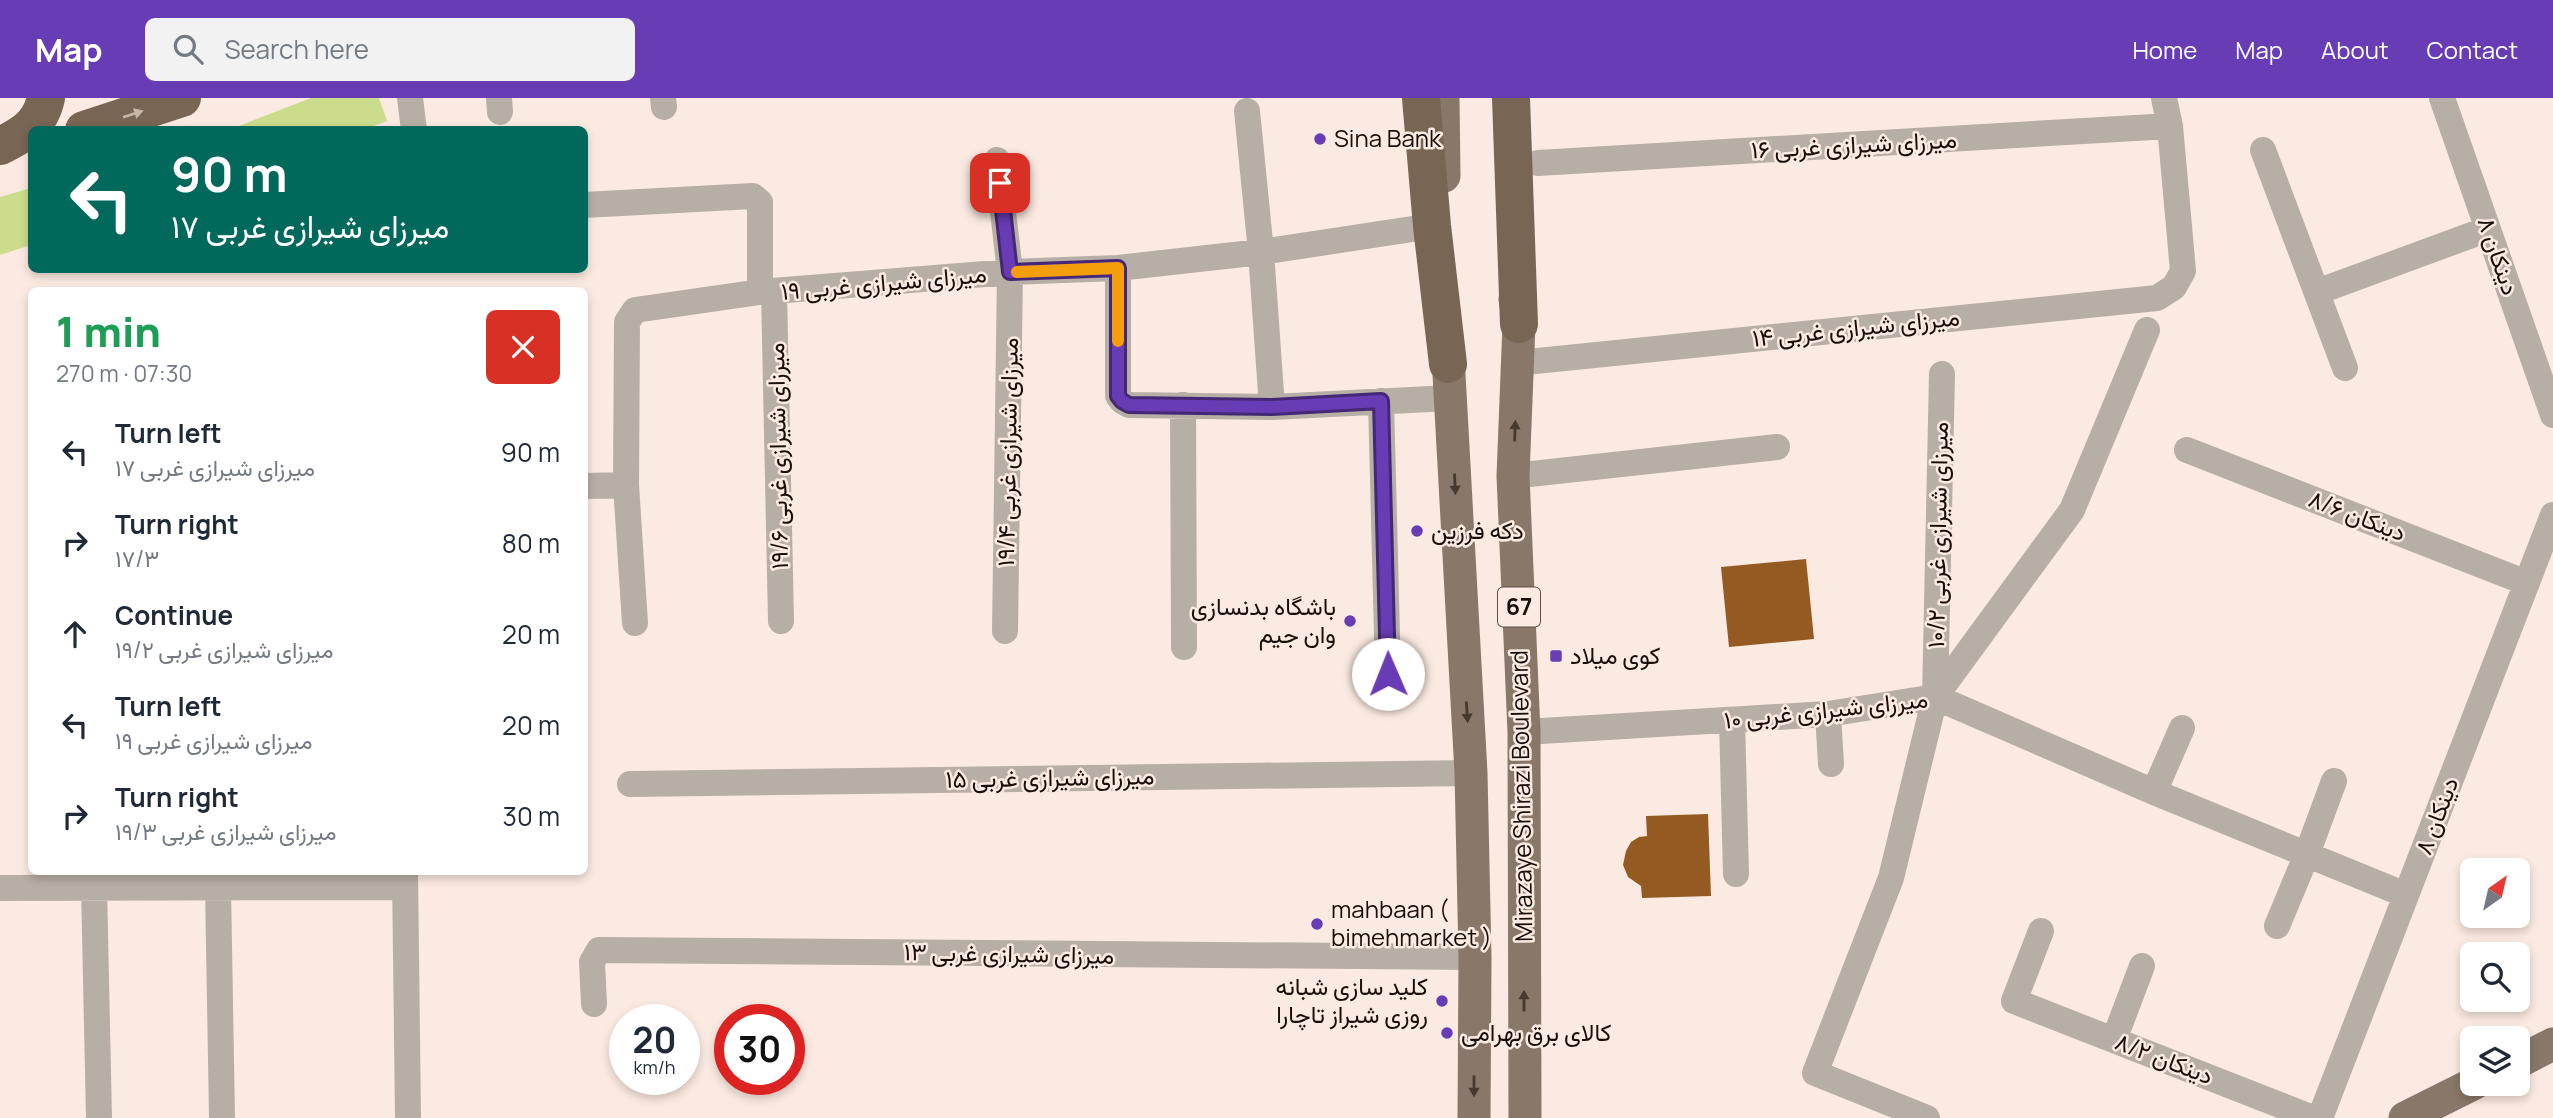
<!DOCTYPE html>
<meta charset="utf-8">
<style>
:root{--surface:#fff;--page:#f2f2f3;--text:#1f2937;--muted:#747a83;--accent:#683cb4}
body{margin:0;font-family:Manrope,Vazirmatn,sans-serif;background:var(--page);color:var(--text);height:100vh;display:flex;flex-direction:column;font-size:26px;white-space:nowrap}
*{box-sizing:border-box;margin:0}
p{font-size:23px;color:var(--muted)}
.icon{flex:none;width:38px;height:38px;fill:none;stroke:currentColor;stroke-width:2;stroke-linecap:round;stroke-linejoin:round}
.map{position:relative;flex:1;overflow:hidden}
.details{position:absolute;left:28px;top:189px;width:560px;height:588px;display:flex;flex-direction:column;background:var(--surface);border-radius:10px;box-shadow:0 4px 10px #0003}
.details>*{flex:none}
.guide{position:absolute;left:28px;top:28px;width:560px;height:147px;border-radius:10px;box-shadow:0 4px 10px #0003;background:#00695c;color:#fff;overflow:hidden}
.needle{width:46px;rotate:34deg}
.controls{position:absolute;left:2460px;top:760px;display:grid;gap:14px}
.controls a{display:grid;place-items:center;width:70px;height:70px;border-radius:10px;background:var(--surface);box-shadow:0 4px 10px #0003;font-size:35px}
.speed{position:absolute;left:609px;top:906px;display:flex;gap:14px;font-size:35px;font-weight:700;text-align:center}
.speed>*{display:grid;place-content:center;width:91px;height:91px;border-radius:50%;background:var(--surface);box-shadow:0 4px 10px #0003;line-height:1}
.speed small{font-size:18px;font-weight:400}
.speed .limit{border:10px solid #d22;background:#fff;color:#111}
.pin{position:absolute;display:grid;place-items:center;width:60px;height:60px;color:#fff;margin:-30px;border-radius:14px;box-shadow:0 4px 10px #0006}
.me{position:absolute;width:77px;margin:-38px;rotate:359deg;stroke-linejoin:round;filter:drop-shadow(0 0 5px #0008)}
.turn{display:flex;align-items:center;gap:24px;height:147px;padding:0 28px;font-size:32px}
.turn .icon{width:91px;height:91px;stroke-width:2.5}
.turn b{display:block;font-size:49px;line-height:60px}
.round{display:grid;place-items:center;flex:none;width:74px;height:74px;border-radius:10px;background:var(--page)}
.overview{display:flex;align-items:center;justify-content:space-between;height:119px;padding:0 28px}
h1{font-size:42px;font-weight:800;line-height:52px;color:#1e9e55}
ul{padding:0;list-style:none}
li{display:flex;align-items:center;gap:21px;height:91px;padding:0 28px}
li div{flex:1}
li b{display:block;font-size:26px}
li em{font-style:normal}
header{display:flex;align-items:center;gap:42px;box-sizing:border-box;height:98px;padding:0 35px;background:var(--accent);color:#fff}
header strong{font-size:33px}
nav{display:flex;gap:38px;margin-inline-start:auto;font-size:24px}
.search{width:490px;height:63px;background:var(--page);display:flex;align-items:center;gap:18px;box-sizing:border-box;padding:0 24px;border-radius:10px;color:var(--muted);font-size:26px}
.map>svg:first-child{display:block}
.green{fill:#cbdc8c}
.building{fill:#955922}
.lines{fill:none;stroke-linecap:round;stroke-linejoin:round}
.minor{stroke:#b7aea5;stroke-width:26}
.major{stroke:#897869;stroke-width:33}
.highway{stroke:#786553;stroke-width:38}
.oneway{fill:#c7b5a8}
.oneway2{fill:#453930}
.route-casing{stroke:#442775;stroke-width:18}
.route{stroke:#683cb4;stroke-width:12}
.slow{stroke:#f59e0b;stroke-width:12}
.poi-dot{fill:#683cb4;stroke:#fbeae1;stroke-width:2.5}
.labels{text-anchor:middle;stroke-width:5;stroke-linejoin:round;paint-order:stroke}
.shield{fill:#fbeae1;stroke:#5c514a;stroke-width:2}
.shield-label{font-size:23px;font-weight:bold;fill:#180f0a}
.poi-label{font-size:24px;fill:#180f0a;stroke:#fbeae1;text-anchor:start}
.street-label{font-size:24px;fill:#180f0a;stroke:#fbeae1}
</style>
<header>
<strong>Map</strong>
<div class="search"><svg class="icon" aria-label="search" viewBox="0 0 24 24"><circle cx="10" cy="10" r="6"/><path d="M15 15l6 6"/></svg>Search here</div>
<nav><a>Home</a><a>Map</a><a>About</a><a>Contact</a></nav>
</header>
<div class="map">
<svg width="2553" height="1020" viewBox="0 0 2553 1020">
<rect width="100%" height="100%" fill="#fbeae1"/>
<path class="green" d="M311 0H379L387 23 363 32 231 31Z
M31 90V147L0 157V99Z"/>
<path class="building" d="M1806 461 1814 541 1729 549 1721 469Z
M1708 716 1711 798 1642 800 1641 788 1628 779 1623 767 1626 753 1631 744 1639 739 1647 738 1646 718Z"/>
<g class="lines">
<path class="minor" d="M410 0 414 32
M499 0 500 14
M663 0 664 9
M2442 0 2553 317
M1247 13 1261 154 1272 309
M2263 52 2345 270
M997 62 1010 174 1005 533
M1538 65 2170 28
M584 107 753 98 760 104V194
M1118 170V298L1122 303 1129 307 1272 309 1450 300
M774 194 781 523
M2317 194 2488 131
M1517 265 2157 200 2174 189 2183 173 2170 28 2164 0
M1381 303 1388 577
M1183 307 1184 549
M2187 352 2527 485
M1513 378 1777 349
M584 388 626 387
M635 525 626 387 627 224 635 212 760 194 1010 174 1118 170 1261 154 1432 128
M1935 599 2072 412 2147 232
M1828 616 1831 666
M1732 622 1736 776
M1524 634 1828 616 1935 599 2154 694 2406 797
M630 686 1471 675
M2154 694 2182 630
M405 774 408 1020
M94 789 99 1020
M218 789 222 1020
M0 790 405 789
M2277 828 2307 756 2334 683
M2041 833 2014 903 2313 1020
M594 906 592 864 599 852 1475 859
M2114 942 2142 868
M1927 1020 1815 975 1891 780 1935 599 1942 276
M2320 1020 2553 417"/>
<path class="major" d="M1443 0 1444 78
M1515 201 1519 226 1513 378 1524 634 1525 1020
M1447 240 1471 675 1475 859 1474 1020
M2518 964 2553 946
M2405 1020 2475 985"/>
<path class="highway" d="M1421 0 1432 128 1448 266
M1511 0 1519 226
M84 32 182 0
M0 48C23 37 40 27 46 0"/>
</g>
<defs><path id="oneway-solid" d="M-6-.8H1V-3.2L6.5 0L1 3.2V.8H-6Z" transform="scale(1.75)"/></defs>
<use class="oneway" href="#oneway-solid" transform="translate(133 16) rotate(-18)"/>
<g class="oneway2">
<use href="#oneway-solid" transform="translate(1515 333) rotate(-88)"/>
<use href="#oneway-solid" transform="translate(1455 386) rotate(87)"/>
<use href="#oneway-solid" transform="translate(1467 614) rotate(86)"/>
<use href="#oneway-solid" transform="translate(1524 903) rotate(-90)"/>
<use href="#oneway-solid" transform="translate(1474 988) rotate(90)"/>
</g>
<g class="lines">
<defs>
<path id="route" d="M1000 85 1010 174 1118 170V298L1122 303 1129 307 1272 309 1381 303 1388 576"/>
</defs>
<use href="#route" class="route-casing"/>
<use href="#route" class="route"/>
<path class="slow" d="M1017 174 1118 170V243"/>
</g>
<g class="poi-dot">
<circle cx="1320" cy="41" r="7"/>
<circle cx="1417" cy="433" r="7"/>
<circle cx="1350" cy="523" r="7"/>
<rect x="1549" y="551" width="14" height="14" rx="3.5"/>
<circle cx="1317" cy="826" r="7"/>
<circle cx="1442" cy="903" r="7"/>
<circle cx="1447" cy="935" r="7"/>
</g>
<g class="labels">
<rect class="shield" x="1498" y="489.5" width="42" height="39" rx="5"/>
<g class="shield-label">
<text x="1519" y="517">67</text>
</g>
<g class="poi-label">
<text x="1334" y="49">Sina Bank</text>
<text x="1431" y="441">دکه فرزین</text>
<text x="1336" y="517" text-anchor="end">باشگاه بدنسازی<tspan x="1336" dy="28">وان جیم</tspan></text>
<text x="1570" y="566">کوی میلاد</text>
<text x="1331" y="820">mahbaan (<tspan x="1331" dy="28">bimehmarket )</tspan></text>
<text x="1428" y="897" text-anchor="end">کلید سازی شبانه<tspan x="1428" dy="28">روزی شیراز تاچارا</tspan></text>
<text x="1461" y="943">کالای برق بهرامی</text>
</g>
<g class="street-label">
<text transform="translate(1854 47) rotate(-3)" y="8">۱۶ میرزای شیرازی غربی</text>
<text transform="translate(2498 158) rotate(71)" y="8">۸ دینکان</text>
<text transform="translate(884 185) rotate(-5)" y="8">۱۹ میرزای شیرازی غربی</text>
<text transform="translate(1856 230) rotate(-6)" y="8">۱۴ میرزای شیرازی غربی</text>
<text transform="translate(1008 354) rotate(-89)" y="8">۱۹/۴ میرزای شیرازی غربی</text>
<text transform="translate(778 358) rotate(-91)" y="8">۱۹/۶ میرزای شیرازی غربی</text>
<text transform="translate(2357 418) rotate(21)" y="8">۸/۶ دینکان</text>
<text transform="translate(1938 437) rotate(-89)" y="8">۱۰/۲ میرزای شیرازی غربی</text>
<text transform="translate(1826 612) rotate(-6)" y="8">۱۰ میرزای شیرازی غربی</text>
<text transform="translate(1050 680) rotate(-1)" y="8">۱۵ میرزای شیرازی غربی</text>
<text transform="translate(1522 698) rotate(-91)" y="8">Mirazaye Shirazi Boulevard</text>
<text transform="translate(2437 718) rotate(-69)" y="8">۸ دینکان</text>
<text transform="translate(1009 856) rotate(1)" y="8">۱۳ میرزای شیرازی غربی</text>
<text transform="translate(2164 961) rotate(21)" y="8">دینکان ۸/۲</text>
</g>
</g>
</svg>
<div class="controls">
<a><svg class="needle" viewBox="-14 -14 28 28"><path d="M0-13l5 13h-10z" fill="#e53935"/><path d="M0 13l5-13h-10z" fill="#747a83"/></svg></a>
<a><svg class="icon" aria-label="search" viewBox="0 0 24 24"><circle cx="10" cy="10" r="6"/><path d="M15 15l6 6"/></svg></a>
<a><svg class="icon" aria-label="layers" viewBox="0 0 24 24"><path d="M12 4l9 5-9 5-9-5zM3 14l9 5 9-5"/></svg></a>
</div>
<div class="speed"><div>20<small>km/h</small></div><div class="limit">30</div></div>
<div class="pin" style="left:1000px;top:85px;background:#d93025"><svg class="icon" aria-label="arrive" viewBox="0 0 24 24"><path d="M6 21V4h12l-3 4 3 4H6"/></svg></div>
<svg class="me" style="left:1388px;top:576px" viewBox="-20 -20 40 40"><circle r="19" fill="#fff"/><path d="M0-13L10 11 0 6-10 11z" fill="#683cb4"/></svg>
<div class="guide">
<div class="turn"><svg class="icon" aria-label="left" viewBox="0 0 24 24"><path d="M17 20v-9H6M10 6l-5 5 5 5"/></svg><div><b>90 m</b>۱۷ میرزای شیرازی غربی</div></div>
</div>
<section class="details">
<div class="overview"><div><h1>1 min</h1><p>270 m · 07:30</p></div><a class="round" style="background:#d93025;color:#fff"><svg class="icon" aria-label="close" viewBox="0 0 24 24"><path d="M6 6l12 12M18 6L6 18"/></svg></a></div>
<ul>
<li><svg class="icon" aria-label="left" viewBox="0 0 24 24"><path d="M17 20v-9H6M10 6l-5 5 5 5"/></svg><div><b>Turn left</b><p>۱۷ میرزای شیرازی غربی</p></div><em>90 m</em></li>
<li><svg class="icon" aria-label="right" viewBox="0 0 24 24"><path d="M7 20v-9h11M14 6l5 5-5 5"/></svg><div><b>Turn right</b><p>۱۷/۳</p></div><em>80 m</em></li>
<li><svg class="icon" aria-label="ahead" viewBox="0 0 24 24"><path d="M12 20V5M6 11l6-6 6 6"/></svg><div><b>Continue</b><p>۱۹/۲ میرزای شیرازی غربی</p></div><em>20 m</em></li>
<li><svg class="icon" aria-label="left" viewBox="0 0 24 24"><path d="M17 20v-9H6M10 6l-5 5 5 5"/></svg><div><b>Turn left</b><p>۱۹ میرزای شیرازی غربی</p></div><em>20 m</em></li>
<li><svg class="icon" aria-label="right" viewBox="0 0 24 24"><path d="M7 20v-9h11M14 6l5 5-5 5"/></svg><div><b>Turn right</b><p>۱۹/۳ میرزای شیرازی غربی</p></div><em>30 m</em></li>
</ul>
</section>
</div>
